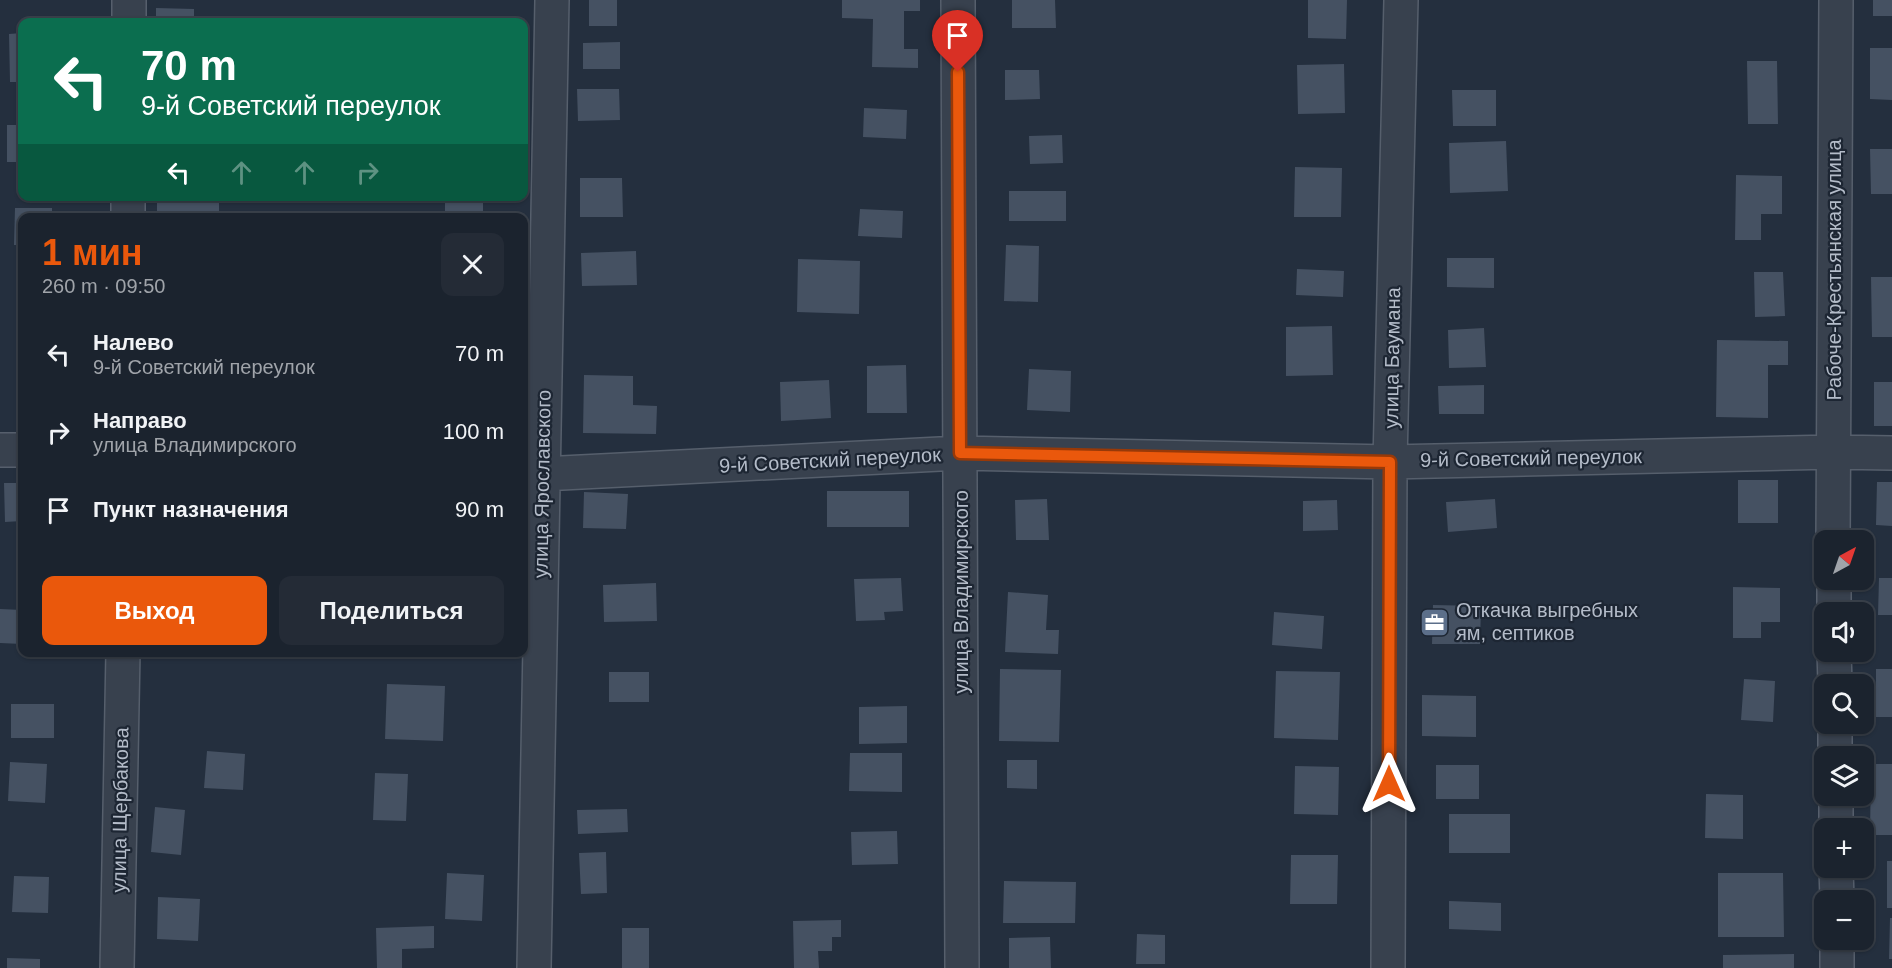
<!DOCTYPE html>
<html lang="ru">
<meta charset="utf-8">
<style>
:root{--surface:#1b232e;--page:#242b36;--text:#f1f3f6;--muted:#a0a4aa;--line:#39404a;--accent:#ea580c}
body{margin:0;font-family:Helvetica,sans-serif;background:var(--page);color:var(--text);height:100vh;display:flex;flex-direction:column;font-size:22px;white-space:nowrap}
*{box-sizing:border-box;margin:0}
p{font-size:20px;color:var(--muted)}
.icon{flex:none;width:33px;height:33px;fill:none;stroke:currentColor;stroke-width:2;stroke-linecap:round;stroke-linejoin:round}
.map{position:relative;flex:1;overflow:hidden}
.side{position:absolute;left:18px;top:213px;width:510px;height:444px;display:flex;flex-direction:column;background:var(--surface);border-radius:12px;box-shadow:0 2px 4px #0004,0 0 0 2px var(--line)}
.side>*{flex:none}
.guide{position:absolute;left:18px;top:18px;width:510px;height:183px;border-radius:12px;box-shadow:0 2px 4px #0004,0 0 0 2px var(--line);background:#0b6e4f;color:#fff;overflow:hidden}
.needle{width:39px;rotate:40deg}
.controls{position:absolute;left:1814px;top:530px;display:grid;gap:12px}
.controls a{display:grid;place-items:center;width:60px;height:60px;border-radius:12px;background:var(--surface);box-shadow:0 2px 4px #0004,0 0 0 2px var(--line);font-size:30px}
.pin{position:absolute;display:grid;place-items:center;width:51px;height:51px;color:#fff;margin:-62px -26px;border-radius:50% 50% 50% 0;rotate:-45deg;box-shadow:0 0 6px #0007}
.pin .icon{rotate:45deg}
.me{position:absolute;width:66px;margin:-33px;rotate:0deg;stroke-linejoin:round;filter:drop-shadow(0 0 4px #0008)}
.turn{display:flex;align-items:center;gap:21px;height:126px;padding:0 24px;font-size:27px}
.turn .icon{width:78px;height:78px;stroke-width:2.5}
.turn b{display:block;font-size:42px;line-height:51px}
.lanes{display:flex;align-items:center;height:57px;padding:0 24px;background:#0003;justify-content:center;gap:30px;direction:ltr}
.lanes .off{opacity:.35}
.round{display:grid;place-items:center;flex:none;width:63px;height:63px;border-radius:12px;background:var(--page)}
.headline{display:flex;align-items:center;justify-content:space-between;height:102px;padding:0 24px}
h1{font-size:36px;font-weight:700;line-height:45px;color:var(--accent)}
.cta{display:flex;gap:12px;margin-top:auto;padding:12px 24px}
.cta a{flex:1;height:69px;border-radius:12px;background:var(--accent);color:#fff;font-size:24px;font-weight:700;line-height:69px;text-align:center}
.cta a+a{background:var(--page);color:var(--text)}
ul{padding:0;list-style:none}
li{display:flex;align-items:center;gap:18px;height:78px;padding:0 24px}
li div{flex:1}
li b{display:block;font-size:22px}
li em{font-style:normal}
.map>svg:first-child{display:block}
.building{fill:#455162}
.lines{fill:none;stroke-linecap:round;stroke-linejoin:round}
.minor-casing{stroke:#565f6c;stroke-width:36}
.minor{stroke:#38414e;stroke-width:33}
.route-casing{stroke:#983908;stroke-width:15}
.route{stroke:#ea580c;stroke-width:10}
.labels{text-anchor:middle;stroke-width:4.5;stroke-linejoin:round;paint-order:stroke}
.street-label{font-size:20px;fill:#b4bcc9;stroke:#1d2633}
.poi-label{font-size:20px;fill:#b4bcc9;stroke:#1d2633;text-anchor:start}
</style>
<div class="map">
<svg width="1892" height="968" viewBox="0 0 1892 968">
<rect width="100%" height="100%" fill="#242f3e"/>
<path class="building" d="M589 0H617V26H589Z
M842 0H920V11H904V49H918V68L872 67 873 19 842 18Z
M1012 0H1055L1056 28H1012Z
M1308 0H1347L1346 39 1308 38Z
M1873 0H1892V16H1873Z
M156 8 194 9V22H156Z
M22 33V82H10L9 34Z
M620 42V69H583V43Z
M1870 48H1892V100L1870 99Z
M1747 61H1777L1778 124H1748Z
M1344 64 1345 113 1298 114 1297 65Z
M1005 70H1039L1040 99 1005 100Z
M577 89H619L620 120 578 121Z
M1452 90H1496V126H1453Z
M864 108 907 110 906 139 863 137Z
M7 125H22V162H7Z
M1062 135 1063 163 1030 164 1029 136Z
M1506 141 1508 191 1450 193 1449 143Z
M1870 149H1892V194H1871Z
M1295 167 1342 168 1341 217H1294Z
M1736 175 1782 176V214H1761V240H1735Z
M580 178H622L623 217H580Z
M1009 191H1066V221H1009Z
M157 196H219V218H157Z
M445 196H483V218H445Z
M15 208H52V218H22V245H14Z
M860 209 903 211 902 238 858 236Z
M1006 245 1039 246 1038 302 1004 301Z
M636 251 637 285 582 286 581 253Z
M1447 258H1494V288L1447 287Z
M798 259 860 261 859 314 797 312Z
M1297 269 1344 271 1343 297 1296 295Z
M1754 272H1783L1785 316 1755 317Z
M1871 277H1892V337H1872Z
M1332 326 1333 375 1286 376V327Z
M1484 328 1486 367 1449 368 1448 330Z
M1717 340 1788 341V365H1768V418L1716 417Z
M906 365 907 413H867V366Z
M1029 369 1071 371 1070 412 1027 410Z
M17 370H22V404H16Z
M584 375 633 376V405L657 406 656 434 583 433Z
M829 380 831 418 781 421 780 382Z
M1874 382H1892V426H1874Z
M1484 385V414H1439L1438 386Z
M1738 480H1778V523H1738Z
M1877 482H1892V526L1876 525Z
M4 483H22V521L5 522Z
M827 491H909V527H827Z
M584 492 628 494 626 529 583 528Z
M1047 499 1049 540H1016L1015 500Z
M1495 499 1497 528 1448 532 1446 502Z
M1337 500 1338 530 1303 531V501Z
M901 578 903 611 884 612 885 620 856 621 854 579Z
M1879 578H1892V615H1878Z
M656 583 657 621 604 622 603 585Z
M1733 587 1780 588V622H1761V638H1733Z
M1008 592 1048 595 1046 630H1059L1058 654 1005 652Z
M1433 605 1481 606 1480 644H1432Z
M0 609 22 610V644L0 643Z
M1274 612 1324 616 1322 649 1272 645Z
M160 652H205V657H160Z
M1000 669 1061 670 1059 742 999 741Z
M1876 669H1892V717H1876Z
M1276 671 1340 672 1338 740 1274 738Z
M609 672H649V702H609Z
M1744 679 1775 681 1773 722 1741 720Z
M387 684 445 686 443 741 385 739Z
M1422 695 1476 696V737L1422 736Z
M11 704H54V738H11Z
M907 706V743L859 744V707Z
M207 751 245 754 243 790 204 788Z
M850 753H902V792L849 791Z
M1007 760H1037V789L1007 788Z
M10 762 47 764 45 803 8 801Z
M1871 764H1892V835H1870Z
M1436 765H1479V799H1436Z
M1295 766 1339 767 1338 815 1294 814Z
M375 773 408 774 406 821 373 820Z
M1706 794 1743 795V839L1705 838Z
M155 807 185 810 181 855 151 852Z
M627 809 628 832 578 834 577 810Z
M1449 814H1510V853H1449Z
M897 831 898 864 852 865 851 832Z
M606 852 607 893 581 894 579 853Z
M1291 855H1338L1337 904H1290Z
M1887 861H1892V908H1887Z
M447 873 484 875 482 921 445 919Z
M1718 873H1783L1784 937H1718Z
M14 876 49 877 48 913 12 912Z
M1004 881 1076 882 1075 923H1003Z
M158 897 200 899 198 941 157 939Z
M1449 901 1501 903V931L1449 929Z
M1890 918H1892V959H1889Z
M841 920V937H832V951H818L819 968H794L793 921Z
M434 926V948L402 949V968H377L376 928Z
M622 928H649V968H622Z
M1137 934 1165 935V964H1136Z
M1050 937 1051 968H1009V938Z
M1794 954V968H1723V955Z
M7 958 40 959V968H7Z"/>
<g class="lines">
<defs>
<path id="minor" d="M958 0 962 968
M129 22V0
M128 218V196
M0 450H22
M524 473 542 474 960 453 1390 462 1833 452 1892 453
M1833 540 1836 0
M1834 579V612
M1834 651 1835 684
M1835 723V756
M1836 795V828
M1836 867 1837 900
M1837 939V968
M117 968 123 652
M534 968 552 0
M1388 968 1390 462 1401 0"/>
</defs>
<use href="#minor" class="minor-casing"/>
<use href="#minor" class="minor"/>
</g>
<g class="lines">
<defs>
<path id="route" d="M958 72 960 453 1390 462 1389 784"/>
</defs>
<use href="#route" class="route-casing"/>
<use href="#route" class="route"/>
</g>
<defs>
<symbol id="office-square" viewBox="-11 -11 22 22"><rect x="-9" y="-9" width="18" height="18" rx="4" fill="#5c6f8a" stroke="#1d2633"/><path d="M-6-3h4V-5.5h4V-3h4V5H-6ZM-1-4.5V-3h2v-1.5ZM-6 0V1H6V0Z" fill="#fff"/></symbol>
</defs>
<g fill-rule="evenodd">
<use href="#office-square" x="1418" y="606" width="33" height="33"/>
</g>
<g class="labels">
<g class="street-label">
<text transform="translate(1834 270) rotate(-90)" y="7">Рабоче-Крестьянская улица</text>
<text transform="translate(1392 358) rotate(-89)" y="7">улица Баумана</text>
<text transform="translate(1531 458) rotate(-1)" y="7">9-й Советский переулок</text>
<text transform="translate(830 460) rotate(-3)" y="7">9-й Советский переулок</text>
<text transform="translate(542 484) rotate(-89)" y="7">улица Ярославского</text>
<text transform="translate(961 592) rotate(-90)" y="7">улица Владимирского</text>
<text transform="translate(120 810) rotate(-89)" y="7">улица Щербакова</text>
</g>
<g class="poi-label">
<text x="1456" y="617">Откачка выгребных<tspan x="1456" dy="23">ям, септиков</tspan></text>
</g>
</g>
</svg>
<div class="controls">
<a><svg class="needle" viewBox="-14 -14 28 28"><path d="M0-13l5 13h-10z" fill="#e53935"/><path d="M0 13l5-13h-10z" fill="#a0a4aa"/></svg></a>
<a><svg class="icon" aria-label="sound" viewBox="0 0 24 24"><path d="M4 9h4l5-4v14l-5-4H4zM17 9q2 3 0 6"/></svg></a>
<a><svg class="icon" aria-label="search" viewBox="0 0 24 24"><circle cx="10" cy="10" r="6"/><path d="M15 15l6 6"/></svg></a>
<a><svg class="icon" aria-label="layers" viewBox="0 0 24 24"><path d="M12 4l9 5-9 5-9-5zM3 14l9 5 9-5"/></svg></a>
<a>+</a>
<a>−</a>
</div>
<div class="pin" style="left:958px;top:72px;background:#d93025"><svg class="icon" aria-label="arrive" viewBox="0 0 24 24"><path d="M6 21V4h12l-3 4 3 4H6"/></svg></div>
<svg class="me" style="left:1389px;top:784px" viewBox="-20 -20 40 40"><path d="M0-17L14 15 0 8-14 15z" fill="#ea580c" stroke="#fff" stroke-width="4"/></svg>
<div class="guide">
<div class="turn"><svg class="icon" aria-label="left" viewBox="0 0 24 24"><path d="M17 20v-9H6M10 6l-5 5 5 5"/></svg><div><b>70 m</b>9-й Советский переулок</div></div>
<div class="lanes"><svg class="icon" aria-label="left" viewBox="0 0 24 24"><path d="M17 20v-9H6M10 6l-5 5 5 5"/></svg><svg class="icon off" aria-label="ahead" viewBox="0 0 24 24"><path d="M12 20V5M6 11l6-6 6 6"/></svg><svg class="icon off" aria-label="ahead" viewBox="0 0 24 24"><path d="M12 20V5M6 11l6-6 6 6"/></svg><svg class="icon off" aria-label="right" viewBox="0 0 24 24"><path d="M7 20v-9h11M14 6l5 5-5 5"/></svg></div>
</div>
<section class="side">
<div class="headline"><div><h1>1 мин</h1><p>260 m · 09:50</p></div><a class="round"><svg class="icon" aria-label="close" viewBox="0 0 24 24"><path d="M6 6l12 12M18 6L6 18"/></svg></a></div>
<ul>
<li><svg class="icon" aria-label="left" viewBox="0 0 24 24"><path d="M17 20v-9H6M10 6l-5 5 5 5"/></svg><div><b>Налево</b><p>9-й Советский переулок</p></div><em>70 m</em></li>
<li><svg class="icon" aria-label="right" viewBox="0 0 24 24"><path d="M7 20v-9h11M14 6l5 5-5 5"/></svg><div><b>Направо</b><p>улица Владимирского</p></div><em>100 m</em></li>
<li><svg class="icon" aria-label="arrive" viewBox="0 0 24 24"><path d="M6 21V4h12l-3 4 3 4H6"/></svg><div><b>Пункт назначения</b></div><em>90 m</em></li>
</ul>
<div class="cta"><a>Выход</a><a>Поделиться</a></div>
</section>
</div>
